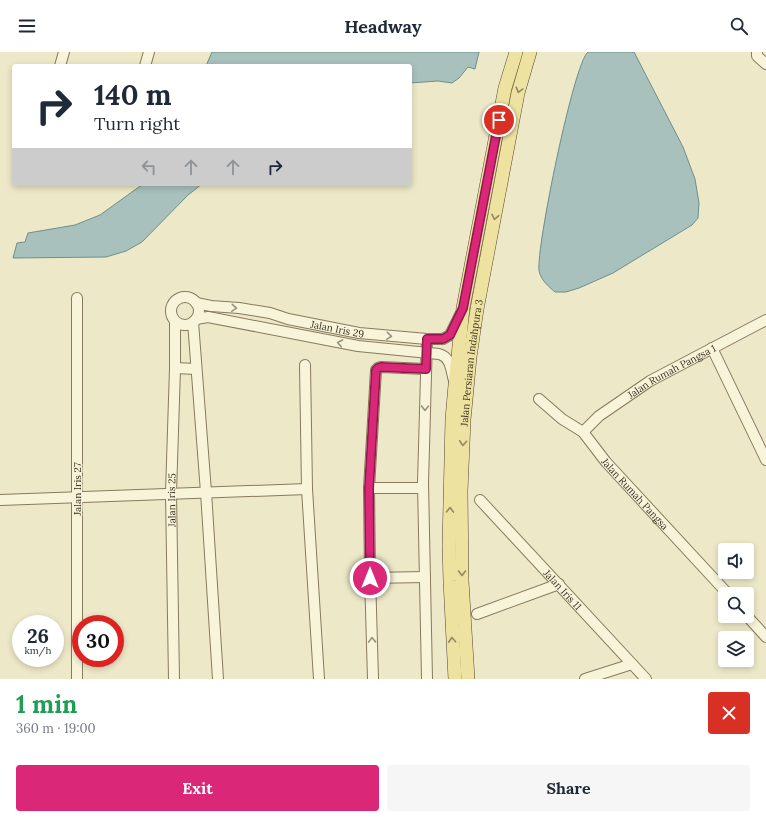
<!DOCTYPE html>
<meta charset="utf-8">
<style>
:root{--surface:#fff;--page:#f6f6f7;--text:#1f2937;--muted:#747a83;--accent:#db2777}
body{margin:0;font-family:Lora,serif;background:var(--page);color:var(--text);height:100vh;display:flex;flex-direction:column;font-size:15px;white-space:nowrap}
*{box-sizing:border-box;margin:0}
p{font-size:13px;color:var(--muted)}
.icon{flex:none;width:22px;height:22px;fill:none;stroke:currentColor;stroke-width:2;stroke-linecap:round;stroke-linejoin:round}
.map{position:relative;height:627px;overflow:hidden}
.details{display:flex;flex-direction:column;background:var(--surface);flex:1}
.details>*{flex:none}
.guide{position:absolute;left:12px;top:12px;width:400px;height:122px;border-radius:4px;box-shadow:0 2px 6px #0003;background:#fff;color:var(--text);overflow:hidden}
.fabs{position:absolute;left:718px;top:491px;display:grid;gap:8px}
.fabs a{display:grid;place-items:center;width:36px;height:36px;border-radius:4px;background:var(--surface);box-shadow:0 2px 6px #0003;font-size:20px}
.speed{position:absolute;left:12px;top:563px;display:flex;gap:8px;font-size:20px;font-weight:700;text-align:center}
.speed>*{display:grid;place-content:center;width:52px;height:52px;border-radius:50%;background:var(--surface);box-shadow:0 2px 6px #0003;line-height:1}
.speed small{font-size:10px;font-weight:400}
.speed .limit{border:6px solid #d22;background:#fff;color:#111}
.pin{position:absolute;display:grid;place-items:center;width:34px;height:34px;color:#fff;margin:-17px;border:2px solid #fff;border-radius:50%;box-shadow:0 1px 4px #0007}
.me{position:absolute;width:44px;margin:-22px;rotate:0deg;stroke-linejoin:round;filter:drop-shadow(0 0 3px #0008)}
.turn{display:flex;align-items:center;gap:14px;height:84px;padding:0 16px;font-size:18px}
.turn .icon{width:52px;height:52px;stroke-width:2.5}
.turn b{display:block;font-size:28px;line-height:34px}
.lanes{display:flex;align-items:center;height:38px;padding:0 16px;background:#0003;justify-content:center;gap:20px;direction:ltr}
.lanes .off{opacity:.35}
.round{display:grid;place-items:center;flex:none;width:42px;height:42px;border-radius:4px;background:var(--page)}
.headline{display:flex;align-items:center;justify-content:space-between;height:68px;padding:0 16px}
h1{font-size:24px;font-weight:800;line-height:30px;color:#1e9e55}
.action{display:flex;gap:8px;margin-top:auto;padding:8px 16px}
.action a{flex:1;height:46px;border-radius:4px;background:var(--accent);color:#fff;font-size:16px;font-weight:800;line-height:46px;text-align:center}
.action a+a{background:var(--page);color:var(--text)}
header{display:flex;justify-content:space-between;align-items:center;height:52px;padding:0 16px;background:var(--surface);font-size:18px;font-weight:800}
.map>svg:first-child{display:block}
.water{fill:#a8c1bd;stroke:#6e8f8c}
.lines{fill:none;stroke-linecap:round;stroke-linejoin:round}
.minor-casing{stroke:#887a5d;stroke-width:12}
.major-casing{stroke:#564830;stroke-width:14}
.minor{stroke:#f8f4da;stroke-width:10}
.major{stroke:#eee2a0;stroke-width:13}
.oneway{stroke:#948960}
.oneway2{stroke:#98927d}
.route-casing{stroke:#8e194d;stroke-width:10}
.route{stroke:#db2777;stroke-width:7}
.labels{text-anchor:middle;stroke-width:3;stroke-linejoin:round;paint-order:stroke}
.street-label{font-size:10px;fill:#393020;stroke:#f5f1d6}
</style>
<header><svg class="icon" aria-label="menu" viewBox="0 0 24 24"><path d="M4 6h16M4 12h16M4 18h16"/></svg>Headway<svg class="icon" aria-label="search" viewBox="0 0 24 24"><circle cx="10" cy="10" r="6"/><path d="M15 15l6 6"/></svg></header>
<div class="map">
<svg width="766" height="627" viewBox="0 0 766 627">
<rect width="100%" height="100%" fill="#ede8c7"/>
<path class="water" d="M212 0H479L475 17 468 15 459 26 452 31 438 29 410 31V14H206Z
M588 0H634L683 95 695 127 699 151 698 166 692 173 613 221 579 236 566 240H555C548 234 541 228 539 219 536 196 574 10 588 0Z
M143 132H202L188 143 142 190 126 199 106 205 13 206 17 191 25 190 28 181 75 173 100 163Z"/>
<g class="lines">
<defs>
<g id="minor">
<path d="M757 0V4L766 12"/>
<path d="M60 14 64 0"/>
<path d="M145 14 149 0"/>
<circle cx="185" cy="259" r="14"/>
<path d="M77 246V627"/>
<path id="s1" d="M196 251 211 254 239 256 270 261 288 267 359 281 427 287H443L450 283 460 263"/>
<path d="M196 267 208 265 358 294 439 302C451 305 451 318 454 329"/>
<path d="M193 270 206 440 218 627"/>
<path d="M427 287 423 431 427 627"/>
<path d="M712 296 766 408"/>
<path d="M305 313 307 437 319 627"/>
<path d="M175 316 196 317"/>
<path id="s2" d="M539 347 562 367 583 380 606 410 728 542"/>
<path id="s3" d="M583 380 599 364 650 329 766 268"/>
<path d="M369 436H423"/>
<path d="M0 448 307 437"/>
<path id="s4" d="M480 448 646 627"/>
<path d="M370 526 425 525"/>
<path d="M477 562 559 532"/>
<path d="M747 564 766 585"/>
<path id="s5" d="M174 627 171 441 175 316V269"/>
<path d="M373 627 370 523 369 436 376 318 378 316 381 315 426 317"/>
<path d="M585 627 632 612"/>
</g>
<g id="major">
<path d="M455 627 450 529 449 493 452 367 455 333 463 256 505 36 516 0"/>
<path id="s6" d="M468 627 462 529 461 439 464 368 470 305 477 257 518 41 530 0"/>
</g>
</defs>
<use href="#minor" class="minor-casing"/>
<use href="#major" class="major-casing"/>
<use href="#minor" class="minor"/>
<use href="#major" class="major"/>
</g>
<defs><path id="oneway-chevron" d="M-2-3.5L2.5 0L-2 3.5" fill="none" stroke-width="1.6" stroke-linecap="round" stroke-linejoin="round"/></defs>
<g class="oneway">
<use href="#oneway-chevron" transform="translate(519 38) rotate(105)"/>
<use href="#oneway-chevron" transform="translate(495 165) rotate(101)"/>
<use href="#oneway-chevron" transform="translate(463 391) rotate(94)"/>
<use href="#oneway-chevron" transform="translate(450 458) rotate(-89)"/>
<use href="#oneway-chevron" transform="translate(462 521) rotate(90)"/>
<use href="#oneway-chevron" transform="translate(452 588) rotate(-93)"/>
</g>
<g class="oneway2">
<use href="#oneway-chevron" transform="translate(234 256) rotate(4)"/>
<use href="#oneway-chevron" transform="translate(389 284) rotate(5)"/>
<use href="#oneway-chevron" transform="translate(340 291) rotate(-169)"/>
<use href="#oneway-chevron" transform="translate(425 356) rotate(91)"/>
<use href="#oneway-chevron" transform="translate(372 588) rotate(-92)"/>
</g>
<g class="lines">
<defs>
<path id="route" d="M370 526 369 436 376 318 378 316 381 315 426 317 427 287H443L450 283 463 256 499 68"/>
</defs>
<use href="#route" class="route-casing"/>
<use href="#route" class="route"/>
</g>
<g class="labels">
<g class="street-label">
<text dy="4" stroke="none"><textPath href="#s1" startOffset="144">Jalan Iris 29</textPath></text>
<text dy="4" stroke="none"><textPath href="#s6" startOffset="317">Jalan Persiaran Indahpura 3</textPath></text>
<text dy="4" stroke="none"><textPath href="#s3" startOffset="108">Jalan Rumah Pangsa 1</textPath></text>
<text transform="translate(77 437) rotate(-90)" y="4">Jalan Iris 27</text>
<text dy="4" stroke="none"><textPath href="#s2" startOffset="136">Jalan Rumah Pangsa</textPath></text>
<text dy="4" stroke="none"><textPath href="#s5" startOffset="179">Jalan Iris 25</textPath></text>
<text dy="4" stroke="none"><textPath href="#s4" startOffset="122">Jalan Iris 11</textPath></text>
</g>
</g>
</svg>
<div class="fabs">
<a><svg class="icon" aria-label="sound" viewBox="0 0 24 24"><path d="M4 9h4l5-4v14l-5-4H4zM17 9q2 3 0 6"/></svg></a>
<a><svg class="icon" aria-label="search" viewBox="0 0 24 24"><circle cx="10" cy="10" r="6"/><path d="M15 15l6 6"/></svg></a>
<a><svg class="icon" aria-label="layers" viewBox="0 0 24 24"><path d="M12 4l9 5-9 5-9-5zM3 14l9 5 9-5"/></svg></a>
</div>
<div class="speed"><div>26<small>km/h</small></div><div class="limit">30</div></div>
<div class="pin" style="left:499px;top:68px;background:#d93025"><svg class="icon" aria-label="arrive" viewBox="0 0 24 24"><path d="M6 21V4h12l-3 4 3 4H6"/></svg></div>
<svg class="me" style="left:370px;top:526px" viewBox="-20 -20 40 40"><circle r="17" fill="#db2777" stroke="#fff" stroke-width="3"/><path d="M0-11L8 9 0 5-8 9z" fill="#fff"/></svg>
<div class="guide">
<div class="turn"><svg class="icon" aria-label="right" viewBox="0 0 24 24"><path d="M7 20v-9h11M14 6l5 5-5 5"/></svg><div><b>140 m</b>Turn right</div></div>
<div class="lanes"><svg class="icon off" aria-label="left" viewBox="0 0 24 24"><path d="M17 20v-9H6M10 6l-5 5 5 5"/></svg><svg class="icon off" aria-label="ahead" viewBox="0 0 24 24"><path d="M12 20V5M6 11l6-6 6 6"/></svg><svg class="icon off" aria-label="ahead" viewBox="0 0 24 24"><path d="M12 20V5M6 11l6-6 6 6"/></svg><svg class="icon" aria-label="right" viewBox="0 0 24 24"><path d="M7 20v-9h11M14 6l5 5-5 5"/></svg></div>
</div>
</div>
<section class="details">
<div class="headline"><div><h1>1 min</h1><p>360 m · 19:00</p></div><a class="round" style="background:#d93025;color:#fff"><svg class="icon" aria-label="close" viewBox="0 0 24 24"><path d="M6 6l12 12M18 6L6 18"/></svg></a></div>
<div class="action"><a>Exit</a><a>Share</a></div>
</section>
